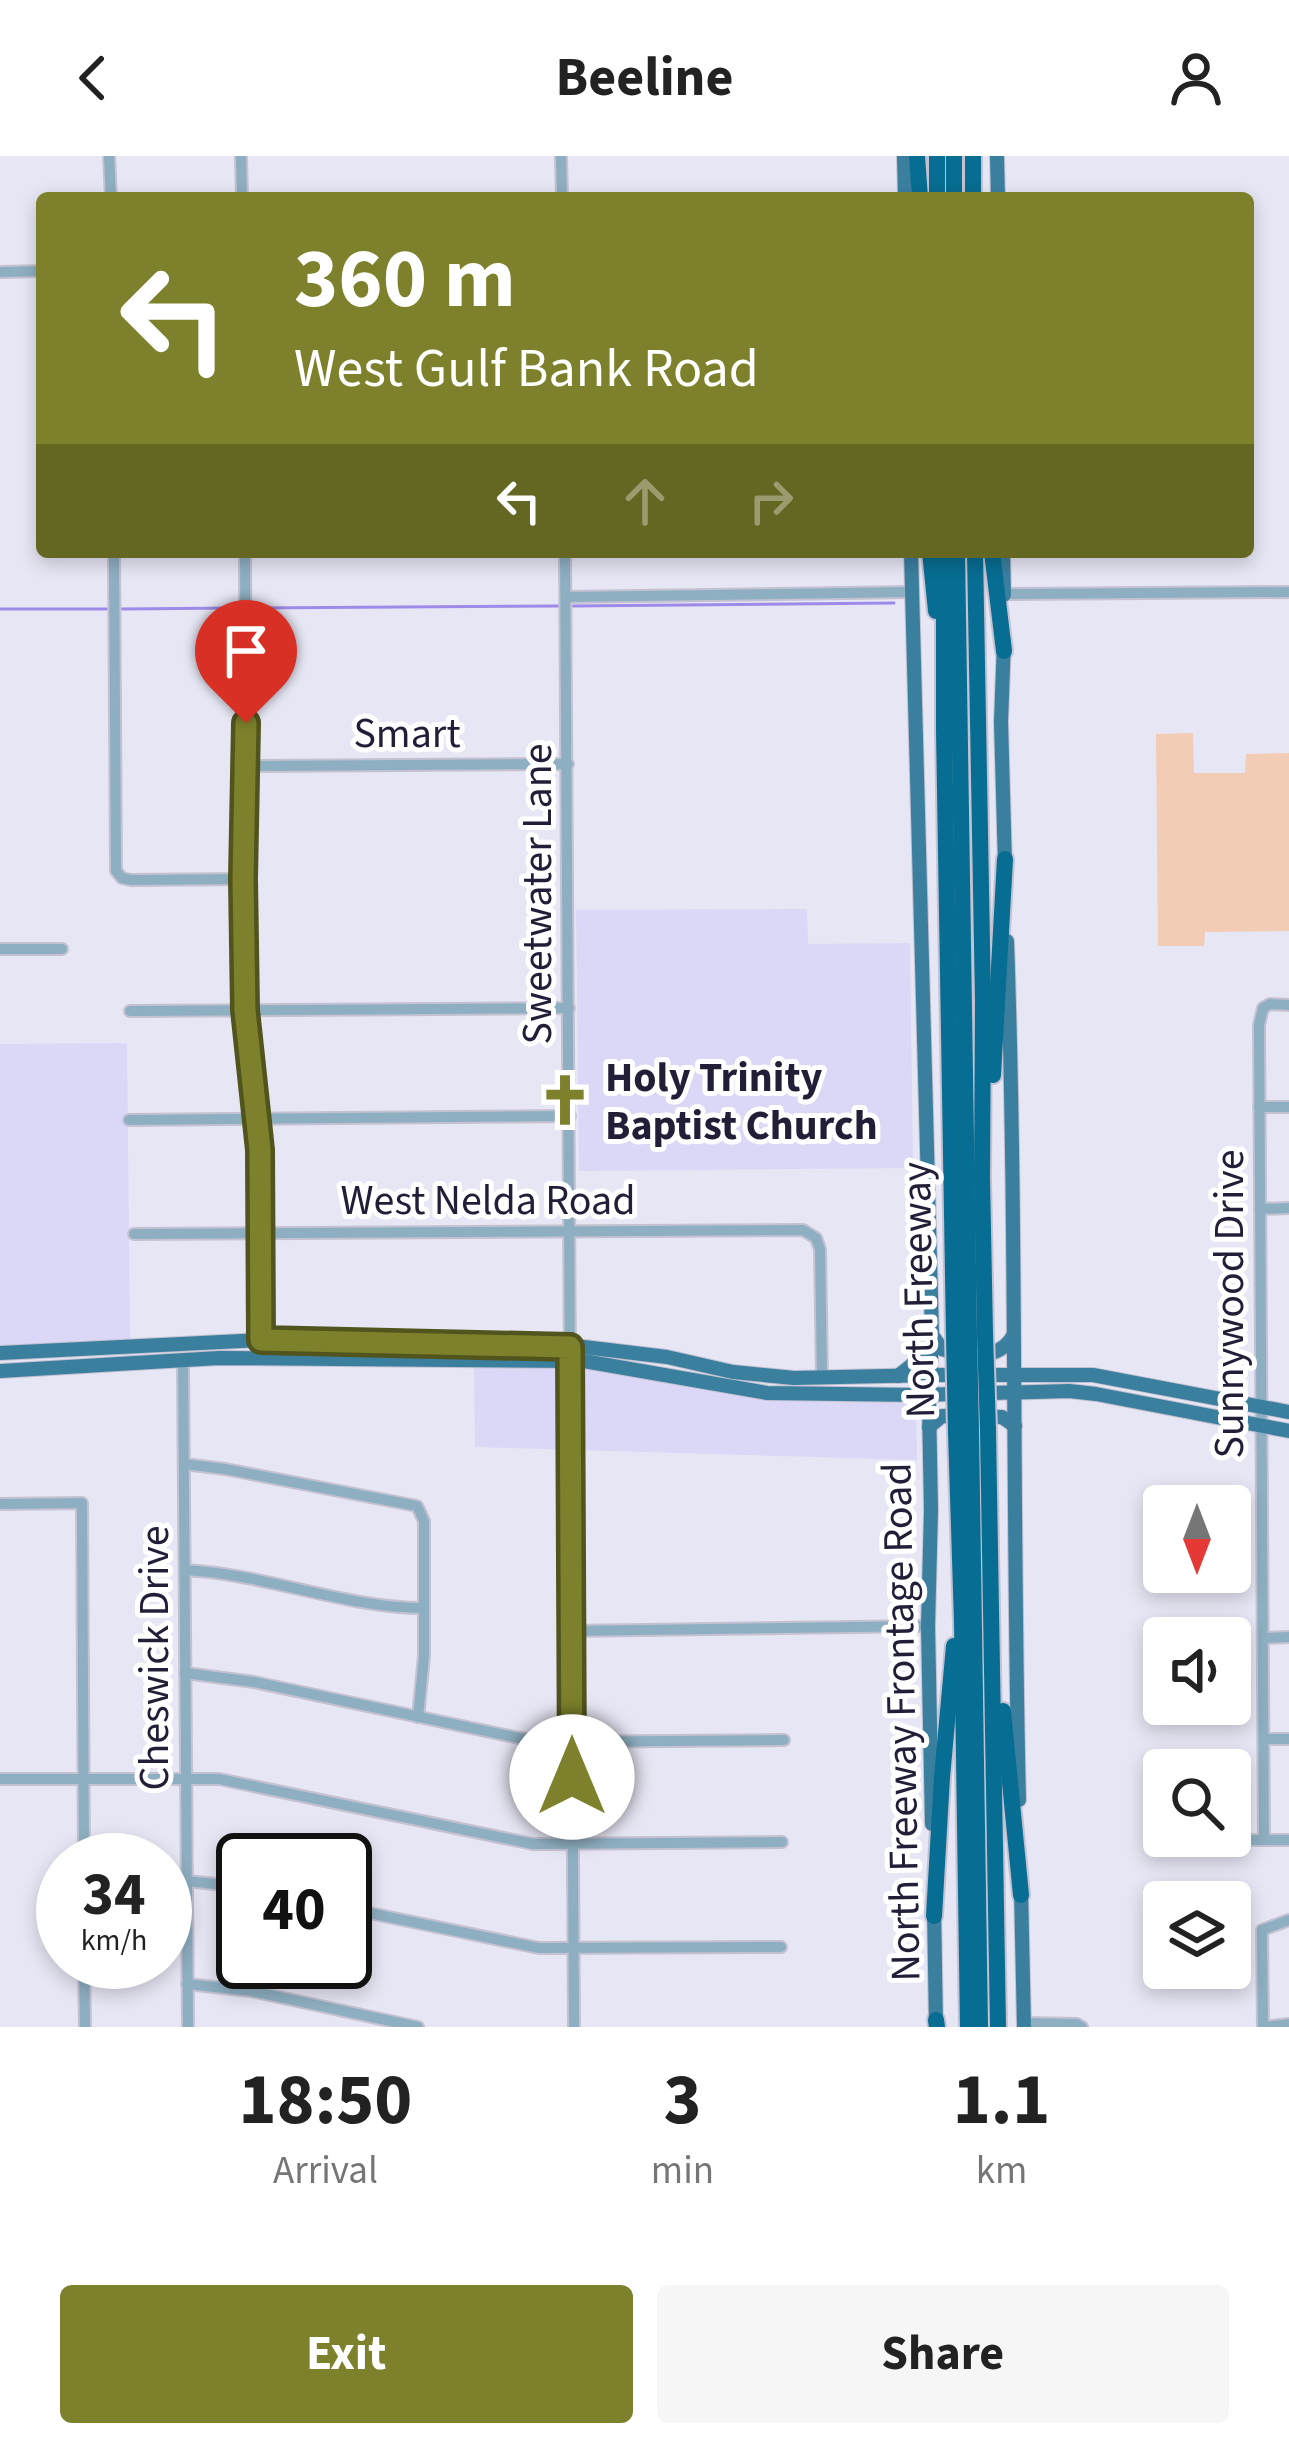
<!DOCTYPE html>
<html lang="en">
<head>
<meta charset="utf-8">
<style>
  :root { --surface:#fff; --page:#f6f6f6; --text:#222; --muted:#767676; --accent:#7d812b }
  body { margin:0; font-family:"Source Sans 3",sans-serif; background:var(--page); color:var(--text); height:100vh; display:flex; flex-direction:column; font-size:45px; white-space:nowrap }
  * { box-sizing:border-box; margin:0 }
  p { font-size:39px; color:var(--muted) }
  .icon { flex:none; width:66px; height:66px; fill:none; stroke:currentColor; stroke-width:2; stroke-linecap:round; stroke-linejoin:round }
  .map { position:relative; height:1871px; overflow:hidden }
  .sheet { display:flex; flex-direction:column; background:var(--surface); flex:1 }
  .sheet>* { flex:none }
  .top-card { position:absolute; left:36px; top:36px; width:1218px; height:366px; border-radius:12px; box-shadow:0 6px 18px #0003; background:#7d812b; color:#fff; overflow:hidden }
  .needle { width:78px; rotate:180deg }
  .controls { position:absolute; left:1143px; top:1329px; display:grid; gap:24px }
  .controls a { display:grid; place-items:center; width:108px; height:108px; border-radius:12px; background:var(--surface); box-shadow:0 6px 18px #0003; font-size:60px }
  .speed { position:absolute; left:36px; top:1677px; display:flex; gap:24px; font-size:60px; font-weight:700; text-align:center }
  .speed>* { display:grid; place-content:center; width:156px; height:156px; border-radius:50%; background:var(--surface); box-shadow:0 6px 18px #0003; line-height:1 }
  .speed small { font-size:30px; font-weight:400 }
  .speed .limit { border:6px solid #111; border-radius:18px; background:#fff; color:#111 }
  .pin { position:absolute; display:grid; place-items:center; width:102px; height:102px; color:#fff; margin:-123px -51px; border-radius:50% 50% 50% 0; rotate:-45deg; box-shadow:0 0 12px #0007 }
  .pin .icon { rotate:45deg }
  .me { position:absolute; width:132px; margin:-66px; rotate:0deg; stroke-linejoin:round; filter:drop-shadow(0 0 9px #0008) }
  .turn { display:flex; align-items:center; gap:42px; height:252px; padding:0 60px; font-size:54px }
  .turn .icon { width:156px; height:156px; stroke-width:2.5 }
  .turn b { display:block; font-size:84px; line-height:102px }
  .lanes { display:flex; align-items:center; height:114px; padding:0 60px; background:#0003; justify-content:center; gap:60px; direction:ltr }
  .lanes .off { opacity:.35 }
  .eta { display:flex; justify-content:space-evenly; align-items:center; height:204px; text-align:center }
  .eta b { font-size:72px; font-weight:700; line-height:84px }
  .cta { display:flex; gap:24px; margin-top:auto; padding:24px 60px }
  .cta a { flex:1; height:138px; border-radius:12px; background:var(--accent); color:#fff; font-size:48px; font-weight:700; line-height:138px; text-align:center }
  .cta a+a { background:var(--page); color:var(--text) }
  header { display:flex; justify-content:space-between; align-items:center; height:156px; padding:0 60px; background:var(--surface); font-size:54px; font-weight:700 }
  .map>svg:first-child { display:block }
  .built { fill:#dbd7f7 }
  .green { fill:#f3ccb6 }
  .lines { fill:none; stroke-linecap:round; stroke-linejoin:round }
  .stream { stroke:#9e8be9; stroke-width:3 }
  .minor-casing { stroke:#c4c2d2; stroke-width:14 }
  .major-casing { stroke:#c4c2d2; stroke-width:16 }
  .highway-casing { stroke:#c4c2d2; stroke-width:20 }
  .minor { stroke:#8eafc1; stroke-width:10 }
  .major { stroke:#3b7f9f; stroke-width:14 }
  .highway { stroke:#086d92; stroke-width:16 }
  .highway-bridge-casing { stroke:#c4c2d2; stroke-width:20; stroke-linecap:butt }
  .highway-bridge { stroke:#086d92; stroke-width:16 }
  .route-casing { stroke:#51541c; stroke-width:30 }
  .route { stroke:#7d812b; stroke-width:21 }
  .labels { text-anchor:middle; stroke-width:10; stroke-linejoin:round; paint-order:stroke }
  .street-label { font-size:42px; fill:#231e38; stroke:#fff }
  .poi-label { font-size:42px; font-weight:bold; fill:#231e38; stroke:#fff; text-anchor:start }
</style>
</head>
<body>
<header><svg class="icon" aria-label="back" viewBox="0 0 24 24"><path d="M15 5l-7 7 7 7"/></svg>Beeline<svg class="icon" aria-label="person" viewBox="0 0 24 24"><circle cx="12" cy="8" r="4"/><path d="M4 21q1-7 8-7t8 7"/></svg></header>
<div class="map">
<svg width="1289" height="1871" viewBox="0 0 1289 1871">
  <rect width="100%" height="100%" fill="#e7e6f4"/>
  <g class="built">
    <polygon points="807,753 808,788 910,787 913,1012 579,1015 576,754"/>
    <polygon points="127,887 130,1189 0,1197 0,888"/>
    <polygon points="474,1208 597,1208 916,1249 917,1304 475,1291"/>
  </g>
  <polygon class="green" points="1193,577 1194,617 1245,617 1246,598 1289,597 1289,775 1205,776 1204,790 1158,790 1156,578"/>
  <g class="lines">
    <g class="stream">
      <polyline points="573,450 894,447"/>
      <polyline points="250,452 560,450"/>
      <polyline points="0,453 108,453"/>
      <polyline points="122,453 233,452"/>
    </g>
    <g class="minor-casing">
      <g id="minor">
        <polyline points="109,0 111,42"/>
        <polyline points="241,0 242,42"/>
        <polyline points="561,0 562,42"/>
        <polyline points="0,116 42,115"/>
        <polyline points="114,396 116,715 122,722 131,724 243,723"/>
        <polyline points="245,396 246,610 243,723 245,854 260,994 261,1202"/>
        <polyline points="565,396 574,1871"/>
        <polyline points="1004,438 1289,436"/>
        <polyline points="566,441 911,436"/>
        <polyline points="246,610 568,608"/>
        <polyline points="0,793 62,793"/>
        <polyline points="130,855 569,852"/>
        <polyline points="1259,951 1289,951"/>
        <polyline points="129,964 570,960"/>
        <polyline points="1260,1053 1289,1052"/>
        <polyline points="134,1078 803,1074 816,1082 820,1093 822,1222"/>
        <polyline points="183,1204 188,1871"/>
        <polyline points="184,1308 225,1313 417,1350 424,1365 424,1500 418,1561"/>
        <polyline points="0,1348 82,1347 84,1704"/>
        <path d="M185,1414c81,4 160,38 239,38"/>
        <polyline points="571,1475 928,1470"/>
        <polyline points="1263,1482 1289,1481"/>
        <polyline points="185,1517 254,1526 519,1582 546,1586 784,1584"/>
        <polyline points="1264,1583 1289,1583"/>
        <polyline points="0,1623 219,1623 533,1688 782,1686"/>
        <polyline points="1211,1684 1289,1684"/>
        <polyline points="1264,1684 1259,869 1263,852 1270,848 1289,849"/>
        <polyline points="187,1725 243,1731"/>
        <polyline points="345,1752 539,1792 781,1791"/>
        <polyline points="84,1806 85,1871"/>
        <polyline points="187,1828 251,1835 418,1871"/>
        <polyline points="1024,1867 1077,1868 1082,1871"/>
        <polyline points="1263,1871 1262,1774 1289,1764"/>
        <polyline points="1265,1871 1289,1868"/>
      </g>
    </g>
    <g class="major-casing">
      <g id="major">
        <polyline points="904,0 905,42"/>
        <polyline points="997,0 998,42"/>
        <polyline points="911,396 932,1179 929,1249 931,1354 928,1470 932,1668"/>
        <polyline points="1003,396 1004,439"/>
        <polyline points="1004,485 1001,566 1005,709"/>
        <path d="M1007,785c10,286 5,573 12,859"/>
        <path d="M932,1179l10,14c24,8 57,12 71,-13"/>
        <polyline points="0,1197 261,1184 584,1191 667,1201 733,1216 794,1222 931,1219 1093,1219 1289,1256"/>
        <polyline points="0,1215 219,1202 584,1205 767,1237 918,1239 1069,1235 1096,1238 1289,1275"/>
        <polyline points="898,1220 912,1209 932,1179"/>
        <polyline points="929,1271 942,1260 1002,1261 1015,1270"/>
        <polyline points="1021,1733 1024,1871"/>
        <polyline points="934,1750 936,1871"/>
      </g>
    </g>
    <g class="highway-casing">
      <g id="highway">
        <polyline points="917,0 920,42"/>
        <polyline points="937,0 937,42"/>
        <polyline points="954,0 954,42"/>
        <polyline points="973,0 973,42"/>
        <polyline points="930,396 936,455"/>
        <polyline points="944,396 944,574 954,1179"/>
        <polyline points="957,396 969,1179"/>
        <polyline points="975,396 983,845 982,1022 985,1178"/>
        <polyline points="992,396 1004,495"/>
        <polyline points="993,919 1005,703"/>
        <polyline points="988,1275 998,1871"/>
        <polyline points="956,1276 962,1466 968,1871"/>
        <polyline points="971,1276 980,1871"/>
        <polyline points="1003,1555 1021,1739"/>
        <polyline points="934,1760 942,1621 954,1490"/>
        <polyline points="936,1864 937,1871"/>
      </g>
    </g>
    <use href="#minor" class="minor"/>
    <use href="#major" class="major"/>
    <use href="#highway" class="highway"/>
    <g class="highway-bridge-casing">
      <g id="highway-bridge">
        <polyline points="985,1178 988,1275"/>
        <polyline points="954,1179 956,1276"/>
        <polyline points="969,1179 971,1276"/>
      </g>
    </g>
    <use href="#highway-bridge" class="highway-bridge"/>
  </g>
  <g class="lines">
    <g class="route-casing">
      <polyline id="route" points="246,567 243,723 245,854 260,994 261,1184 570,1191 572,1621"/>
    </g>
    <use href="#route" class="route"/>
  </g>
  <defs>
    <g id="church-bare" transform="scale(4.14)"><path d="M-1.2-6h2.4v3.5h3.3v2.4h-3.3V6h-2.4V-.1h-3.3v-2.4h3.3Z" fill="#7d812b" stroke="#fff" stroke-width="2.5" paint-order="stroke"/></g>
  </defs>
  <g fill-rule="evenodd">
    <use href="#church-bare" x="565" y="944"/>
  </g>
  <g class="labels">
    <g class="street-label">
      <text x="407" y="591">Smart</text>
      <text transform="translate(536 738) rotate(-90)" y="15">Sweetwater Lane</text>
      <text x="488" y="1058">West Nelda Road</text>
      <text transform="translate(917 1134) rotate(-91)" y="15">North Freeway</text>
      <text transform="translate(1228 1148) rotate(-90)" y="15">Sunnywood Drive</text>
      <text transform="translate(153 1502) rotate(-90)" y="15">Cheswick Drive</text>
      <text transform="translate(900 1566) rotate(-91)" y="15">North Freeway Frontage Road</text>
    </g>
    <g class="poi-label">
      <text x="605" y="935">Holy Trinity<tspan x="605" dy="48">Baptist Church</tspan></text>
    </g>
  </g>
</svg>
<div class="controls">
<a><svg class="needle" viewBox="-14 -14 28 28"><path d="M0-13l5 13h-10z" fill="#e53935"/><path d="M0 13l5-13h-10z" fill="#767676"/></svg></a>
<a><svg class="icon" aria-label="sound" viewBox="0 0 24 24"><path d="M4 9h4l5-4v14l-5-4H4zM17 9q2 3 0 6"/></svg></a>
<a><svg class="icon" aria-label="search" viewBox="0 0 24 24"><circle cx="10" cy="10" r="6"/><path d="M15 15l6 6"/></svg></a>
<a><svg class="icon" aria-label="layers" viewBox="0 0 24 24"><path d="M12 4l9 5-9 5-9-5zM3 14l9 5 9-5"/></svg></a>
</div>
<div class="speed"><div>34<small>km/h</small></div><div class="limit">40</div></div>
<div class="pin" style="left:246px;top:567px;background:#d93025"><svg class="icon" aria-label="arrive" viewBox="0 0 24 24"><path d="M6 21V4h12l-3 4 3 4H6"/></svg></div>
<svg class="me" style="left:572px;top:1621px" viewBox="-20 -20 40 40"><circle r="19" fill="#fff"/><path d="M0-13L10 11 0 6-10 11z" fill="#7d812b"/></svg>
<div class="top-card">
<div class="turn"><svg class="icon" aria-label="left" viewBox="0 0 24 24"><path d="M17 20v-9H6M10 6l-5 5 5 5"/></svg><div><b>360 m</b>West Gulf Bank Road</div></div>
<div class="lanes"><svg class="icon" aria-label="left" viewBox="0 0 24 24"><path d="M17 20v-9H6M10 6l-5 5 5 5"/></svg><svg class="icon off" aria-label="ahead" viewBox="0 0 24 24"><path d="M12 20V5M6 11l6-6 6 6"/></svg><svg class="icon off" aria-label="right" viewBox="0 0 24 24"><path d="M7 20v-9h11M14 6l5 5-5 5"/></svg></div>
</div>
</div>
<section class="sheet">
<div class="eta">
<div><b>18:50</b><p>Arrival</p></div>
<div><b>3</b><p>min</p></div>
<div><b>1.1</b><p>km</p></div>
</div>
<div class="cta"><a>Exit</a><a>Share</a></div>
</section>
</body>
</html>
